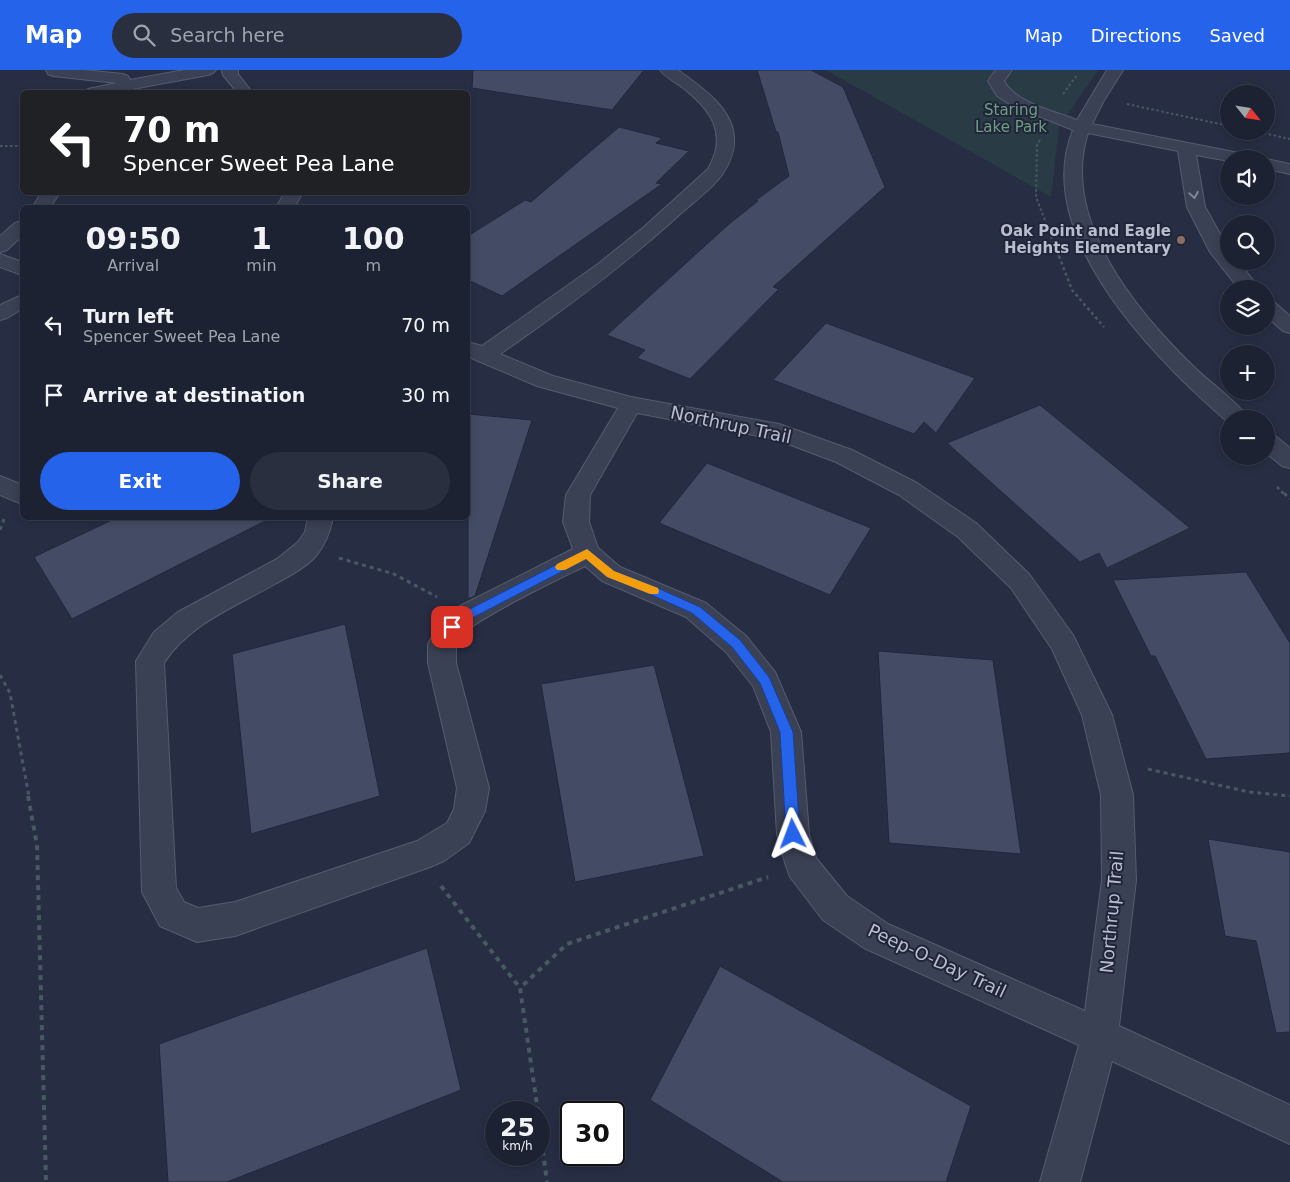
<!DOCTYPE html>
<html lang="en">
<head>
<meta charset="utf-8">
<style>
  :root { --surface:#1d2233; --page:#2a2f3f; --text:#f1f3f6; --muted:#a0a4ac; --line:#3b3f4e; --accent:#2563eb }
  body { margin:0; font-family:"DejaVu Sans",sans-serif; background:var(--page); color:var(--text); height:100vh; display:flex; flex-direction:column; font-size:19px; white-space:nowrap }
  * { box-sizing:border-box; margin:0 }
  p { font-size:16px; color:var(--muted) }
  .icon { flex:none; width:28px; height:28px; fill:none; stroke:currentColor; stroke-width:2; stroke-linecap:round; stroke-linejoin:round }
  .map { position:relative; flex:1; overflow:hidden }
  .details { position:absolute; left:20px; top:135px; width:450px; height:315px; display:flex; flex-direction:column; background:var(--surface); border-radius:8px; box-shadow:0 2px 8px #0003,0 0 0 1px var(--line) }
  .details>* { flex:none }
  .hud { position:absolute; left:20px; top:20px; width:450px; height:105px; border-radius:8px; box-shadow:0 2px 8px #0003,0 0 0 1px var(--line); background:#202124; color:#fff; overflow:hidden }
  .needle { width:32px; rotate:120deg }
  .controls { position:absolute; left:1220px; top:15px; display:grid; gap:10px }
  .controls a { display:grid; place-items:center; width:55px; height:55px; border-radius:50%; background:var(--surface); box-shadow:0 2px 8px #0003,0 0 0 1px var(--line); font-size:25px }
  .speed { position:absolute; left:485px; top:1031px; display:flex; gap:10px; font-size:25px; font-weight:700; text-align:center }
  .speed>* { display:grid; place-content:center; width:65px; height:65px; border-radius:50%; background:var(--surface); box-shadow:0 2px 8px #0003,0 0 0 1px var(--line); line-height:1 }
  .speed small { font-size:12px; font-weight:400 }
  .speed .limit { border:2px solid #111; border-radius:8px; background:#fff; color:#111 }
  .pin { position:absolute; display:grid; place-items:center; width:42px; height:42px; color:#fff; margin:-21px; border-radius:10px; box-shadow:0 2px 8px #0006 }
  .me { position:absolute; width:55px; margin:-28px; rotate:357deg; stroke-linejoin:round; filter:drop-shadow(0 0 4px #0008) }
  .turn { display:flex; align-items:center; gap:18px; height:105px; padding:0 20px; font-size:22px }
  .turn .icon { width:65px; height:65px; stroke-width:2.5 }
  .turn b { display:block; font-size:35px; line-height:42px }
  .eta { display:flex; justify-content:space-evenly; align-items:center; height:85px; text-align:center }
  .eta b { font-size:30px; font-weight:600; line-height:35px }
  .cta { display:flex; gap:10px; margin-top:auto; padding:10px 20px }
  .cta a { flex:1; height:58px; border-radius:30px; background:var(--accent); color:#fff; font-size:20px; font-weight:600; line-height:58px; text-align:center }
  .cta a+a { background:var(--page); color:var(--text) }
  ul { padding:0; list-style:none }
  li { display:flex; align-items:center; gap:15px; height:70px; padding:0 20px }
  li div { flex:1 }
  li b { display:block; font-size:19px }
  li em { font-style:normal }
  header { display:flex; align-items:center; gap:30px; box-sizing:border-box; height:70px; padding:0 25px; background:var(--accent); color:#fff }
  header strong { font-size:24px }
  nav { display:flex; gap:28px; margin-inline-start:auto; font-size:18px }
  .search { width:350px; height:45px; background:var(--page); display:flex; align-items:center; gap:12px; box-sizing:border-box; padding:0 18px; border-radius:28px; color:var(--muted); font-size:19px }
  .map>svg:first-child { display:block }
  .green { fill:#293c45 }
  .building { fill:#444b64; stroke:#22273b }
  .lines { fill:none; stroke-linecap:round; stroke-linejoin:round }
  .minor-casing { stroke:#575b6e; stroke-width:2 }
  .path-far3 { stroke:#475961; stroke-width:2; stroke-dasharray:2.5 2.5; stroke-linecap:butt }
  .path-far2 { stroke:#475961; stroke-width:2.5; stroke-dasharray:3 3; stroke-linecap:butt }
  .path-far1 { stroke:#475961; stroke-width:3; stroke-dasharray:4 4; stroke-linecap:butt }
  .path { stroke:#475961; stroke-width:4; stroke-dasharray:5 5; stroke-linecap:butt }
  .minor { fill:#3b4154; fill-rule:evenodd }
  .oneway { stroke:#808597 }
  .route { fill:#2563eb; stroke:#184099 }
  .slow { fill:#f59e0b }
  .education-dot { fill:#8d6e63; stroke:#202539; stroke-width:2 }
  .labels { text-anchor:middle; stroke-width:4; stroke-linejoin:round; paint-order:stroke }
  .far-park-label { font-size:15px; fill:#6f9e83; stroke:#202539 }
  .far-poi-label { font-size:15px; font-weight:bold; fill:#b9bdcd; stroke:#202539; text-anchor:end }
  .street-label { font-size:18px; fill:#b9bdcd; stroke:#202539 }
</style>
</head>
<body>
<header>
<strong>Map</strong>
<div class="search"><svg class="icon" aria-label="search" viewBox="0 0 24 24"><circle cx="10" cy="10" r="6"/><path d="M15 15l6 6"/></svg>Search here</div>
<nav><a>Map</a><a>Directions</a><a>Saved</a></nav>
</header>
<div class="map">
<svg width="1290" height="1112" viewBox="0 0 1290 1112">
  <rect width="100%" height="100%" fill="#272e44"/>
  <polygon class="green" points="826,0 1098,0 1059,57 1051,127"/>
  <g class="building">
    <polygon points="473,0 644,0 612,40 472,18"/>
    <polygon points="757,0 811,0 843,17 885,117 773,217 779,219 690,309 637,288 645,280 607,265 729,154 758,131 756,130 789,106 778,62 776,62"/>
    <polygon points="619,57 662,68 656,73 689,81 656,113 662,114 502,226 468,210 468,166 525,130 531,132"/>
    <polygon points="826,253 975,308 936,363 924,352 914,364 773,310"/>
    <polygon points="1040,335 1190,458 1107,498 1099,483 1080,492 947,373"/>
    <polygon points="468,344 532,350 475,526 471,528 468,528"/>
    <polygon points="707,393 871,458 830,525 659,453"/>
    <polygon points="116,448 271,448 72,549 34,487"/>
    <polygon points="1246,502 1290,573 1290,683 1206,689 1155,586 1151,586 1113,510"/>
    <polygon points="345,554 380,726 251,764 232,584"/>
    <polygon points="878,581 993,590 1021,784 889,773"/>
    <polygon points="654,595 704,786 575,812 541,614"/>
    <polygon points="1208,769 1290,782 1290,962 1276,963 1256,871 1225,866"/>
    <polygon points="427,878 461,1020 227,1112 168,1112 159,974"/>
    <polygon points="720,896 971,1036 946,1112 783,1112 650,1030"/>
  </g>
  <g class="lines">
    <g class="minor-casing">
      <g id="minor">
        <polygon points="46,0 84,0 123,4 128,6 130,10 184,0 216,0 213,3 208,5 116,22 86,22 88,19 117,13 53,6 48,4"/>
        <polygon points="222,0 238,0 238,4 252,22 237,22 223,5"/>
        <path d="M660,0h18l4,3c21,15 52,37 52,66 1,13 -5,25 -12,36 -12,16 -30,28 -44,41 -56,51 -116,95 -178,138l53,22 78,21 148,27 73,26 65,33 59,40 53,51 44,61 39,80 21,80 3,85 -17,146 171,79v39l-178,-83 -32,121h-40l39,-137 -215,-97 -41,-28 -33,-43 -4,-11 -9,-32 -6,-102 -18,-46 -27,-34 -40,-35 -84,-36 -17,-15c-24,12 -113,54 -125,71 -5,8 -4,16 -4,26l33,125 -4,23 -16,32 -25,18 -14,6 -195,69 -38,6 -37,-16 -18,-34 -6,-231 18,-29 24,-20 99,-53 21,-17 7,-10 3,-14h25c-3,14 -8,27 -17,38 -11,12 -27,20 -41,28 -39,22 -86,40 -111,79l12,225 8,14 14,6 37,-6 182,-61 30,-18 7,-14 3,-21 -29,-125v-19l14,-25 18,-13 113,-57 -10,-27 3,-27 52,-87 -81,-22 -61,-26 -8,-4v-14l14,4 116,-82 46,-37 64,-58c21,-36 2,-60 -26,-82 -7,-5 -17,-10 -22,-17zM637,343l138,26 61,23 63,33 59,42 53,51 41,61 30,66 19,80 1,85 -17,131 -197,-87 -41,-28 -31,-38 -7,-24 -8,-102 -26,-60 -29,-36 -40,-33 -86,-36 -22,-19 -9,-26 1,-27z"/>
        <path d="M996,0h16l-8,11c13,23 50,30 73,39l30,-50h16l-20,32 -11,22 157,31 2,4h-22v2l-33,-6 9,52 24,43v11h9l22,28h-21l-29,-37 -23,-45 -9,-56 -90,-18c-28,86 48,178 106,234 14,14 46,37 55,52h-20v4c-72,-62 -199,-188 -156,-293l-62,-25 -14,-9 -9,-15z"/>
        <polygon points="1266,89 1290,94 1290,104 1266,99"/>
        <polygon points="42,122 60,122 50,138 32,138"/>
        <polygon points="285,122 303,122 294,138 276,138"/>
        <polygon points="22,151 22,166 7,180 0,182 0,166 15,153"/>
        <polygon points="0,184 22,192 22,205 0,197"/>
        <polygon points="22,225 22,239 7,248 0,250 0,235"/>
        <polygon points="1266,229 1273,231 1290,246 1290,263 1283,261 1266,246"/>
        <polygon points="1266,363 1274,365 1290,378 1290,398 1282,396 1266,383"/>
        <polygon points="0,406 22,415 22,434 0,425"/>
      </g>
    </g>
    <g class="path-far3">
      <polyline points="1063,24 1077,5"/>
      <polyline points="1127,34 1229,56"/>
      <polyline points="1254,61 1290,69"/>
      <polyline points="1040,70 1037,75 1036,127 1059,187"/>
      <polyline points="0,76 22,76"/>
    </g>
    <g class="path-far2">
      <polyline points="1059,186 1072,220 1104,257"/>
      <polyline points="1240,386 1249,394"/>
      <polyline points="1277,417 1285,425"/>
    </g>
    <g class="path-far1">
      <polyline points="1284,423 1290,429"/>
      <polyline points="0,460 4,449"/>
      <polyline points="339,488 394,504 437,527"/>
      <polyline points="0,605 10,623 29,727"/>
      <polyline points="1148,699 1249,722 1290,726"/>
    </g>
    <g class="path">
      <polyline points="28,726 37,775 46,1112"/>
      <polyline points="441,816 520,918"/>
      <polyline points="538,1042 520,918 567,874 768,807"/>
      <polyline points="539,1051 547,1112"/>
    </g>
    <use href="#minor" class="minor"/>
  </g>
  <defs><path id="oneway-chevron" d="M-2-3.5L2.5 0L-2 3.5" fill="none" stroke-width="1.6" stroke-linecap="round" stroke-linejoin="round" transform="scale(1.25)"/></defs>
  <use class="oneway" href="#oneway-chevron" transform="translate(1194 125) rotate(80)"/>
  <polygon class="route" points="587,479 614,501 653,516 700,537 740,570 769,607 793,662 800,764 798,769 793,770 788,769 786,764 780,662 760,613 732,577 692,543 645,522 607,507 586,489 474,547 456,560 448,560 446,557 448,554 466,541"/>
  <polygon class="slow" points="587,479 614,501 658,518 659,521 658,524 650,524 607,507 586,489 565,500 557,500 555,497 557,494"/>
  <circle class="education-dot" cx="1181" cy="170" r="5"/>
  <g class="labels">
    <g class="far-park-label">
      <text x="1011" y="45">Staring<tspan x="1011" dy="17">Lake Park</tspan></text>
    </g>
    <g class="far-poi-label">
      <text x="1171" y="166">Oak Point and Eagle<tspan x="1171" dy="17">Heights Elementary</tspan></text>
    </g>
    <g class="street-label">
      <text transform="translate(731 355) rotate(12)" y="6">Northrup Trail</text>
      <text transform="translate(1112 842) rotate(-85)" y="6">Northrup Trail</text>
      <text transform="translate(937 891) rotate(25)" y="6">Peep-O-Day Trail</text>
    </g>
  </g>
</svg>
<div class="controls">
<a><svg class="needle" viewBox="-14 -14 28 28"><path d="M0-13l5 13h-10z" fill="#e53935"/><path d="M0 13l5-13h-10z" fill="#a0a4ac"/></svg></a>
<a><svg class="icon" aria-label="sound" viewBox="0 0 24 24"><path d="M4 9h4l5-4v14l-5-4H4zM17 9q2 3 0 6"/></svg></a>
<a><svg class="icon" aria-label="search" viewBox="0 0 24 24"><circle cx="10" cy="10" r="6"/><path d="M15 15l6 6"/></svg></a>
<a><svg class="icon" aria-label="layers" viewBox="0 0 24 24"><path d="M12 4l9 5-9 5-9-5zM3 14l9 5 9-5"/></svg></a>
<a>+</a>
<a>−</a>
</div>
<div class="speed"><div>25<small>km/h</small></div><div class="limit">30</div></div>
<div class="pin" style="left:452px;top:557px;background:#d93025"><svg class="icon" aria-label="arrive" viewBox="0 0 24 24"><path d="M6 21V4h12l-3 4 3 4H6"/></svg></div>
<svg class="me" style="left:793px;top:764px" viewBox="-20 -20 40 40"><path d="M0-17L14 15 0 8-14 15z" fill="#2563eb" stroke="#fff" stroke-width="4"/></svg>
<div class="hud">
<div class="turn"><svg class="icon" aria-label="left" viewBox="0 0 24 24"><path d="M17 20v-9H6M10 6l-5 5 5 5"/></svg><div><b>70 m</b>Spencer Sweet Pea Lane</div></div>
</div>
<section class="details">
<div class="eta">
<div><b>09:50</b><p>Arrival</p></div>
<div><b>1</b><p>min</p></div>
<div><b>100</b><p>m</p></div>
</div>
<ul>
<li><svg class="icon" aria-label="left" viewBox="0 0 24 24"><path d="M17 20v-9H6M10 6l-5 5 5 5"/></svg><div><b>Turn left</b><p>Spencer Sweet Pea Lane</p></div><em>70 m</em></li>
<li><svg class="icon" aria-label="arrive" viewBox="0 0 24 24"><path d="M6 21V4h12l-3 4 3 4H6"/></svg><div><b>Arrive at destination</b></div><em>30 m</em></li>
</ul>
<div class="cta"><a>Exit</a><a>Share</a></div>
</section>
</div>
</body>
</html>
